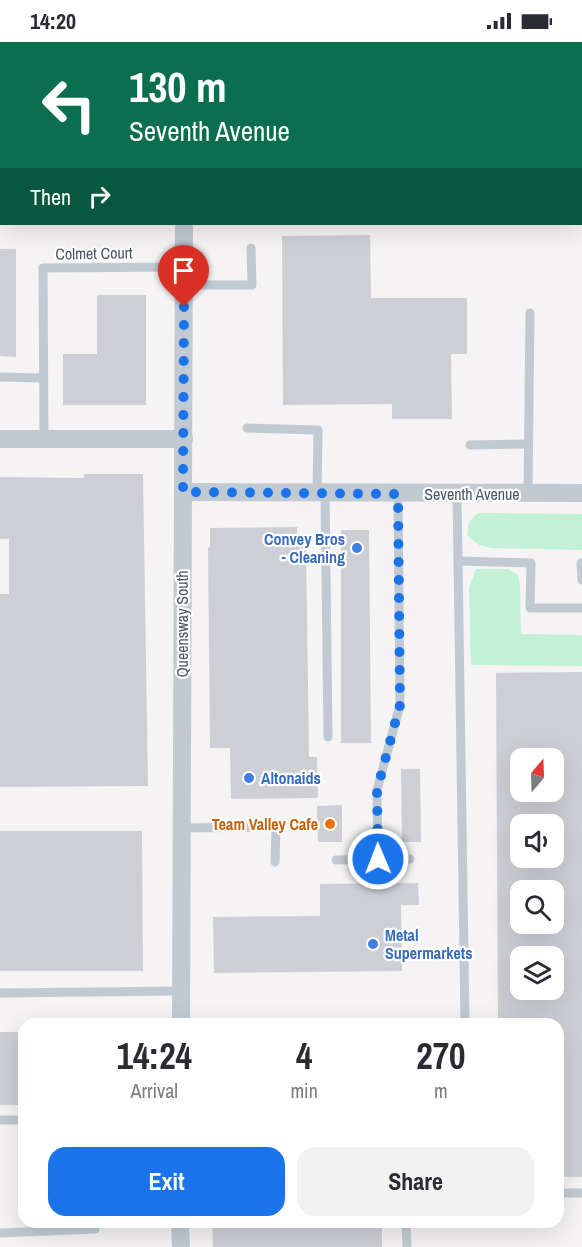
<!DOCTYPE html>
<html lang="en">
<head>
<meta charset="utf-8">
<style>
  :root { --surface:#fff; --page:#f2f2f3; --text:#2b2b33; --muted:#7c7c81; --accent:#1a73e8 }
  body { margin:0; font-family:"Archivo Narrow",sans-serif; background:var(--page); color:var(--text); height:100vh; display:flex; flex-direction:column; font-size:22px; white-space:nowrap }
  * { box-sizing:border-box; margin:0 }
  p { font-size:20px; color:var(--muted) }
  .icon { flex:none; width:33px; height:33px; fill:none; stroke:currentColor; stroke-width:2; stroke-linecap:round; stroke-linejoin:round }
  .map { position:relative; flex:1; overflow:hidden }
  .details { position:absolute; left:18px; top:976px; width:546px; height:210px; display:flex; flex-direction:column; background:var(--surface); border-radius:18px; box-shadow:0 6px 24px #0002 }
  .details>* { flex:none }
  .banner { position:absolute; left:0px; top:0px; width:582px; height:183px; box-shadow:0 6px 24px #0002; background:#0b6e4f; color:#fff; overflow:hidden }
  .needle { width:39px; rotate:19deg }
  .fabs { position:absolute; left:510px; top:706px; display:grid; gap:12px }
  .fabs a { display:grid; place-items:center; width:54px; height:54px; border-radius:12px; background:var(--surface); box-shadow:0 6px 24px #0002; font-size:30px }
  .pin { position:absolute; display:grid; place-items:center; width:51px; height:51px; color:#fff; margin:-62px -26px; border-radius:50% 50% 50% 0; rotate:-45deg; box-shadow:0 0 6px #0007 }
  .pin .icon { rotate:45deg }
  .me { position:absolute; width:66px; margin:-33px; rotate:359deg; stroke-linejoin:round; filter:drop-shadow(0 0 4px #0008) }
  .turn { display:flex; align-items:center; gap:21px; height:126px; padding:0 30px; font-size:27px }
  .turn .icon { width:78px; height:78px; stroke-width:2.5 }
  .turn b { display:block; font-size:42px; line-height:51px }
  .then { display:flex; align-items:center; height:57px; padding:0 30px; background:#0003; gap:12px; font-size:22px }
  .eta { display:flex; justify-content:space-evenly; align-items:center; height:102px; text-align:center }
  .eta b { font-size:36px; font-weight:800; line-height:42px }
  .primary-button { display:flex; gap:12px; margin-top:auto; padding:12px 30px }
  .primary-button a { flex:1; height:69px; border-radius:18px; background:var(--accent); color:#fff; font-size:24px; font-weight:800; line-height:69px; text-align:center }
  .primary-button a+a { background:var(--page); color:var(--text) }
  .status { display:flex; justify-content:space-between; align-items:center; height:42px; padding:0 30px; background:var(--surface); direction:ltr }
  .status svg { height:16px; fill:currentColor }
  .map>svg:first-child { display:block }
  .green { fill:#c3f1d5 }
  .building { fill:#cdcfd5; fill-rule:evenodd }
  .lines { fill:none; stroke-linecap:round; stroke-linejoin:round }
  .lane { stroke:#c1cad2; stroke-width:9 }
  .street { stroke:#c1cad2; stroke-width:18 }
  .route { stroke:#1a73e8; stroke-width:10; stroke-dasharray:0 18 }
  .shop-dot { fill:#3f7fe0; stroke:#fff; stroke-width:2 }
  .food-dot { fill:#e8710a; stroke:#fff; stroke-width:2 }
  .labels { text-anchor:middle; stroke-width:4.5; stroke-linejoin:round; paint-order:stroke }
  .street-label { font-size:16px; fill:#4a5661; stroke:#fff }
  .shop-label { font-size:16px; font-weight:bold; fill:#366cbe; stroke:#fff; text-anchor:start }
  .food-label { font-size:16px; font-weight:bold; fill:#c56008; stroke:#fff; text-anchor:end }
</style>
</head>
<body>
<div class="status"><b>14:20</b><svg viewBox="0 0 49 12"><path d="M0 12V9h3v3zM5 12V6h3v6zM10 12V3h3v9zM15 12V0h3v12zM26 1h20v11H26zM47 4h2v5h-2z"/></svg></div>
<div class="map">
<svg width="582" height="1205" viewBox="0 0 582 1205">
  <rect width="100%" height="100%" fill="#f5f3f3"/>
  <g class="green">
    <polygon points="208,0 463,0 463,1 209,2"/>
    <polygon points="478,471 582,472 582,508 491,506 479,503 467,493 469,480"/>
    <polygon points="476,527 508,527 518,533 520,543 521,592 582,593 582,624 471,623 469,546"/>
  </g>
  <g class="building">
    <polygon points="370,193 371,256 467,256 467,312 451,312 452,377 392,377 392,362 283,363 282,194"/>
    <polygon points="0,207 16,207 16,315 0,314"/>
    <polygon points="97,253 146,253 146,363 63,363 63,312 97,312"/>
    <polygon points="84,432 143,432 148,744 0,745 0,552 9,552 9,497 0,497 0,435 84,436"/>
    <polygon points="297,485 297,505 306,504 309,715 317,715 318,756 231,757 230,706 210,706 208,505 210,506 210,486"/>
    <polygon points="341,488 369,488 371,701 341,701"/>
    <path d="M582,630v505h-24v-153h-60l-2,-351zM520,717h34v33h-34zM520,783h34v33h-34zM520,849h34v33h-34zM520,915h34v33h-34z"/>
    <polygon points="401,727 420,727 421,800 402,800"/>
    <polygon points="342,763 342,800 318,800 317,764"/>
    <polygon points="0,789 142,789 143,929 0,929"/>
    <polygon points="418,841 419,863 401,863 402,929 214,931 213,875 320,874 320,842"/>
    <rect x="0" y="990" width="24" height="73"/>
    <polygon points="212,1180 382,1180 382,1205 213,1205"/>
  </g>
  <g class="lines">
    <g class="lane">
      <polyline points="506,2 507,0"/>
      <polyline points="0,25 2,25"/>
      <polyline points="580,164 582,164"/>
      <polyline points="184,243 252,243 251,206"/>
      <polyline points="0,335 42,336"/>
      <polyline points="247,386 318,388 317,452"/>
      <polyline points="44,396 43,226 184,225"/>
      <polyline points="470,403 528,402"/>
      <polyline points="325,451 328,695"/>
      <polyline points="457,452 465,982"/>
      <polyline points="528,452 530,271"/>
      <polyline points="458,519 531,521 530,566 582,566"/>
      <polyline points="581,521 582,538"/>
      <polyline points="180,786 276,785 275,820"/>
      <polyline points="378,817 377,748 400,663 398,452"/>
      <polyline points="336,818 410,817"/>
      <polyline points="0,951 180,949"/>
      <polyline points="0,1078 24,1078"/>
      <polyline points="558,1151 582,1151"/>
      <polyline points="406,1180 407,1205"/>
      <polyline points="0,1191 95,1187 95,1180"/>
    </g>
    <g class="street">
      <polyline points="183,2 183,0"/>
      <polyline points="0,397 184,397"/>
      <polyline points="183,450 582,451"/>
      <polyline points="181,982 184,182"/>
      <polyline points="180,1180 181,1205"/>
    </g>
  </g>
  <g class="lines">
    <polyline class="route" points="184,265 183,450 398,452 400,663 377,748 378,817"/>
  </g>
  <g class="shop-dot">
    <circle cx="357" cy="506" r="6"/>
    <circle cx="249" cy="736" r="6"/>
    <circle cx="373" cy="902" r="6"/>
  </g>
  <circle class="food-dot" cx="330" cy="782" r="6"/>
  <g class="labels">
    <g class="street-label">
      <text transform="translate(94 211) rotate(-1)" y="6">Colmet Court</text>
      <text x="472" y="458">Seventh Avenue</text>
      <text transform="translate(182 582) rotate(-90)" y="6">Queensway South</text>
    </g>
    <g class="shop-label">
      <text x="345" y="503" text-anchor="end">Convey Bros<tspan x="345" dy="18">- Cleaning</tspan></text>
      <text x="261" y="742">Altonaids</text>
      <text x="385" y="899">Metal<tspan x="385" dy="18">Supermarkets</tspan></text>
    </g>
    <g class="food-label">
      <text x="318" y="788">Team Valley Cafe</text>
    </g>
  </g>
</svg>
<div class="fabs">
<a><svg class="needle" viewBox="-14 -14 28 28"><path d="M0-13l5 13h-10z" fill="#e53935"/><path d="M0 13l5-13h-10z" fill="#7c7c81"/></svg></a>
<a><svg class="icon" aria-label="sound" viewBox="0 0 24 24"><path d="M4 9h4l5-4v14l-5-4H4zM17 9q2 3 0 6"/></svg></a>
<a><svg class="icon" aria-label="search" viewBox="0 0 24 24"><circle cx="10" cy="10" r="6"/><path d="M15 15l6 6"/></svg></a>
<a><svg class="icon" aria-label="layers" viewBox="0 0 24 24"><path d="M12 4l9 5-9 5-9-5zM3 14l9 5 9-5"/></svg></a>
</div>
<div class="pin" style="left:184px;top:265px;background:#d93025"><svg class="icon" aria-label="arrive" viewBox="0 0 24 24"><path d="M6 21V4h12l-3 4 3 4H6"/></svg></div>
<svg class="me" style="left:378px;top:817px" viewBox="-20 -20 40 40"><circle r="17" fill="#1a73e8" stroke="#fff" stroke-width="3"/><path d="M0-11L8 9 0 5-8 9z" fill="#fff"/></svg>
<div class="banner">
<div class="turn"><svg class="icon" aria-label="left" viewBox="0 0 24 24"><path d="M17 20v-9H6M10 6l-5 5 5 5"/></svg><div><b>130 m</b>Seventh Avenue</div></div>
<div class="then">Then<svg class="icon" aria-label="right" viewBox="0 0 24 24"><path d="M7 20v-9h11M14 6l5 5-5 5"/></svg></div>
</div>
<section class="details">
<div class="eta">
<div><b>14:24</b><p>Arrival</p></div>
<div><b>4</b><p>min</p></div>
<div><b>270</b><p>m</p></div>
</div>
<div class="primary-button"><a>Exit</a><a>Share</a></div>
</section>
</div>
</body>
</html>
